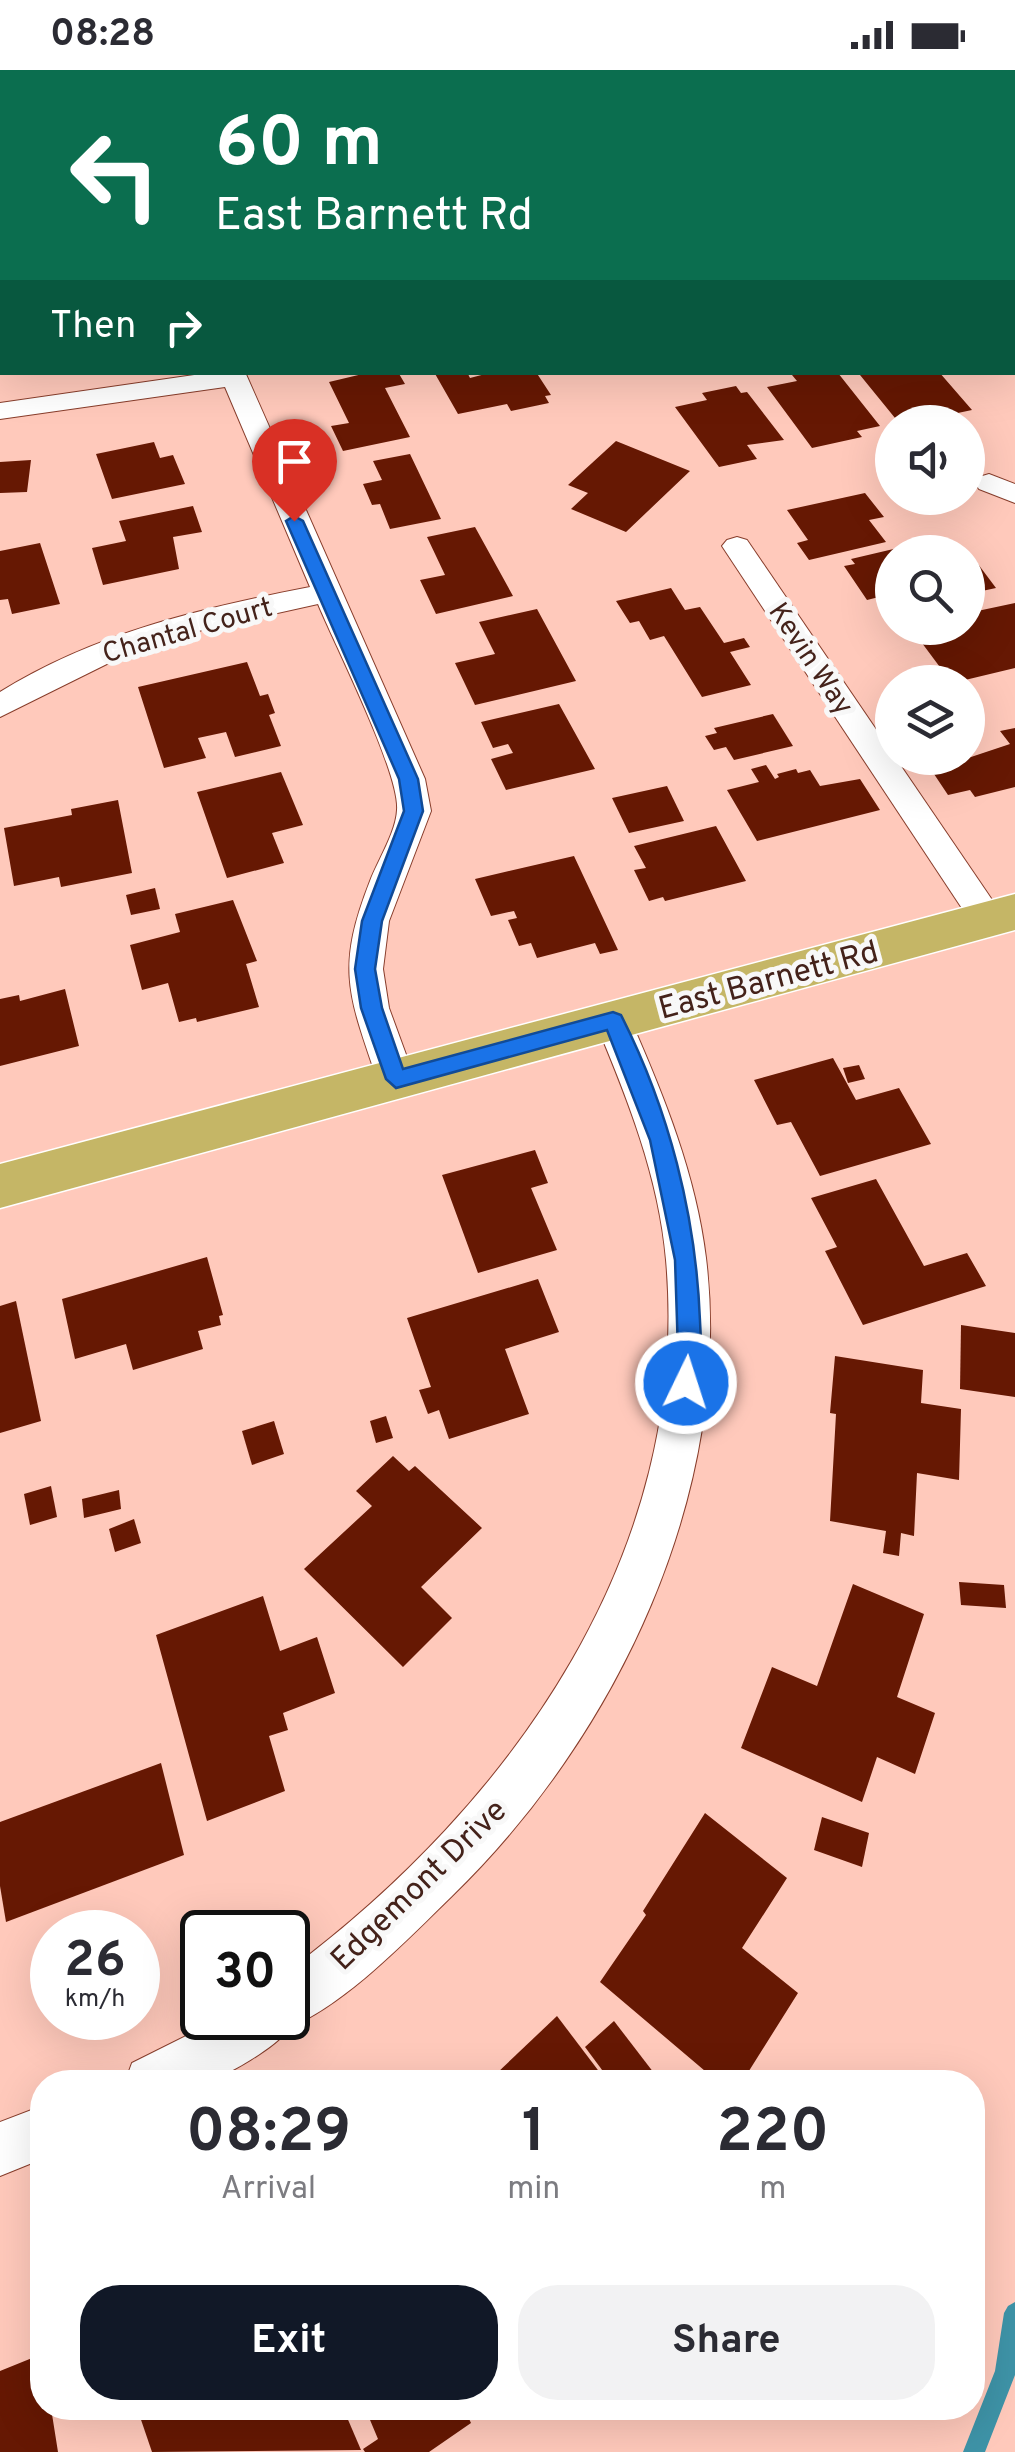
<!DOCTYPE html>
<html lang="en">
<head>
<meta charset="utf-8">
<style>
  :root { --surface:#fff; --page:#f2f2f3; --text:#2b2b33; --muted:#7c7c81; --accent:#111827 }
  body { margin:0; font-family:Overpass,sans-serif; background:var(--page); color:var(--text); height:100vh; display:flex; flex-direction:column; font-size:38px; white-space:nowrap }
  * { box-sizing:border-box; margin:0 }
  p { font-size:32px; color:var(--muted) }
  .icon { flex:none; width:55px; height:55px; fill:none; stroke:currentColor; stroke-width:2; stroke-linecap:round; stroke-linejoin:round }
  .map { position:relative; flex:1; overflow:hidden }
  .panel { position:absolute; left:30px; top:2000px; width:955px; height:350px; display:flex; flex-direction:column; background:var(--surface); border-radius:40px; box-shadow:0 10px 40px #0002 }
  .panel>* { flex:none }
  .top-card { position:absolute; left:0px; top:0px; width:1015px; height:305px; box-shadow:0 10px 40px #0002; background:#0b6e4f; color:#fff; overflow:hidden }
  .fabs { position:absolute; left:875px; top:335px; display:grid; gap:20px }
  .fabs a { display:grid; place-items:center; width:110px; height:110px; border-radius:50%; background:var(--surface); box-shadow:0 10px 40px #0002; font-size:50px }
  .speed { position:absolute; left:30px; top:1840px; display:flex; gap:20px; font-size:50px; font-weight:700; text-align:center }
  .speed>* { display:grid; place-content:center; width:130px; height:130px; border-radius:50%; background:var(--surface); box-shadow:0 10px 40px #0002; line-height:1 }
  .speed small { font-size:25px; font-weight:400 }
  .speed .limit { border:5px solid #111; border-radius:15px; background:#fff; color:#111 }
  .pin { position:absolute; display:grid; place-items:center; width:85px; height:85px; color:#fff; margin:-102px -42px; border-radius:50% 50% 50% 0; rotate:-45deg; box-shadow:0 0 10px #0007 }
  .pin .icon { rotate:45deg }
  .me { position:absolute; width:110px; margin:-55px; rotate:4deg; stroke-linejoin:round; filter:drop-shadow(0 0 8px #0008) }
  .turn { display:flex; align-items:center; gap:35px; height:210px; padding:0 50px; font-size:45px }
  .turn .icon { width:130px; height:130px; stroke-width:2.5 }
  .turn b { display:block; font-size:70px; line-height:85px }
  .then { display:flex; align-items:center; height:95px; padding:0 50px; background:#0003; gap:20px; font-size:38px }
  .eta { display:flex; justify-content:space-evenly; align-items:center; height:170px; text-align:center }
  .eta b { font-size:60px; font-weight:700; line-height:70px }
  .button { display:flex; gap:20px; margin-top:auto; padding:20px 50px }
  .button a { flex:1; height:115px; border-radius:40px; background:var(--accent); color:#fff; font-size:40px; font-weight:700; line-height:115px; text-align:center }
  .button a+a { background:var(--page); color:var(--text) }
  .status { display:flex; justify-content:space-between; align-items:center; height:70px; padding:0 50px; background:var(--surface); direction:ltr }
  .status svg { height:28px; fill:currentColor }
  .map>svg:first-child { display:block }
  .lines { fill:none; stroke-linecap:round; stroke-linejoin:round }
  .stream { fill:#3e93a7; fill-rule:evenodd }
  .building { fill:#661803 }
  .minor-casing { stroke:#883d2b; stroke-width:2 }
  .primary-casing { stroke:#fff; stroke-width:3 }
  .path { stroke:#9b7065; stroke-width:4; stroke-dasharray:2.5 2.5; stroke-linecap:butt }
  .minor { fill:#fff; fill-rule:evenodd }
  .primary { fill:#c5b666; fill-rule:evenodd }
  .route { fill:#1a73e8; stroke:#114b97; stroke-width:2.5 }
  .labels { text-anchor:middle; stroke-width:10; stroke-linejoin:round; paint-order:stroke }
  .far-street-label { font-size:28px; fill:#44221a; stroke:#f8f8f8 }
  .street-label { font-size:32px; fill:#44221a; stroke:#f8f8f8 }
</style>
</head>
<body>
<div class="status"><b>08:28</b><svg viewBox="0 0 49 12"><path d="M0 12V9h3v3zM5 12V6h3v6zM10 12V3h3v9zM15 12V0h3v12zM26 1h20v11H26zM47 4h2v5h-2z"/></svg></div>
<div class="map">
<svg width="1015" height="2382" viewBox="0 0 1015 2382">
  <rect width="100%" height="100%" fill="#ffc9bb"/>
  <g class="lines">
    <g class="stream">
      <polygon points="2,150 2,157 0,158 0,151"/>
      <polygon points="1015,2232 1015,2305 985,2382 963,2382 995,2301 1004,2243 1008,2236"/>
    </g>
  </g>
  <g class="building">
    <polygon points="371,302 398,302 405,314 385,318 410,367 343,381 331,356 349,353 329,312"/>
    <polygon points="434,302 467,302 470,308 493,302 536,302 551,325 545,326 549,333 511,341 507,334 458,344"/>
    <polygon points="805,302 838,303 880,356 857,361 862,367 812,378 767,317 797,311 792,305"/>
    <polygon points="870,302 939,302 972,340 934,348 928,341 895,348 860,305"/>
    <polygon points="736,316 741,323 747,322 784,370 747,375 757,389 719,397 675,337 707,330 702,323"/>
    <polygon points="616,371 690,401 626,462 571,439 588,423 568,415"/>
    <polygon points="154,372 160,388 173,385 185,414 112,429 96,384"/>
    <polygon points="410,384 441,449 390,459 380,434 372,435 363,414 382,410 373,391"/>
    <polygon points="31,390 27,422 0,423 0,392"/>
    <polygon points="865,423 884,447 869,450 886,472 809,490 797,473 808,470 787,440"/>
    <polygon points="193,436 202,462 173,467 179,499 103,515 92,478 126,471 119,451"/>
    <polygon points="475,457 513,526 436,544 420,510 445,505 427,467"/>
    <polygon points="936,469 946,482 892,482 892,542 879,527 867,530 844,496 855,494 851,489"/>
    <polygon points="40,473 60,534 12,544 8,529 0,530 0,481"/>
    <polygon points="974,489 975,490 996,518 968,524 968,490"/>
    <polygon points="671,518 685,540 700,537 724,573 744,568 750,577 730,582 751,615 702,627 664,566 650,570 639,551 630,553 616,531"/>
    <polygon points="1015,533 1015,598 965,610 961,605 948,608 922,573 936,569 926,558 968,558 968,543"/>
    <polygon points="537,539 576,611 475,635 455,593 495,584 479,552"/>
    <polygon points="247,592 260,626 268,624 275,643 269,645 281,676 235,687 226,662 198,668 206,688 164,698 138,617"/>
    <polygon points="559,634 595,699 506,720 491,689 513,683 508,674 493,678 481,652"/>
    <polygon points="773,644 793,676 734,690 726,677 714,680 705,666 717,663 714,658"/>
    <polygon points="1015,658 1015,717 975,727 970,720 948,725 924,689 968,688 1010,674 1000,661"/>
    <polygon points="766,695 775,709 779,707 777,704 796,699 798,703 810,700 820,716 860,709 880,740 757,771 727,720 759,712 751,699"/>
    <polygon points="281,702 303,755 272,763 284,793 227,808 197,722"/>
    <polygon points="667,716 684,751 629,763 612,728"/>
    <polygon points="118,730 132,803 61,817 59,807 14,816 4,758 72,745 71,739"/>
    <polygon points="716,756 746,811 665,831 663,827 649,831 634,800 646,798 634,776"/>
    <polygon points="574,786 618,880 600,884 595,873 537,888 531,873 519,876 508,850 517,848 514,841 491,846 475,809"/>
    <polygon points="155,818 160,839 131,845 126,825"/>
    <polygon points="233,830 257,891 246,894 259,937 197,952 196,948 179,952 168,913 142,920 130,875 180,862 175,844"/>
    <polygon points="65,919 79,976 0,996 0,929 19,925 20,931"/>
    <polygon points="833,988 856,1030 899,1018 931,1074 820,1106 791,1052 777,1055 754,1010"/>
    <polygon points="859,995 865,1009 848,1013 843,998"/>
    <polygon points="535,1080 548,1113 531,1118 557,1180 478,1203 442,1105"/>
    <polygon points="876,1109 924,1196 967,1183 986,1216 863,1255 825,1181 837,1177 811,1128"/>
    <polygon points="207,1187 223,1245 219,1246 221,1255 198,1261 203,1279 133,1300 126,1274 75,1289 62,1229"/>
    <polygon points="538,1209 559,1262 505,1279 529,1344 449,1369 439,1340 428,1344 419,1320 431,1317 407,1248"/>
    <polygon points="16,1231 41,1351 0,1363 0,1236"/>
    <polygon points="961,1255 1015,1263 1015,1327 960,1319"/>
    <polygon points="835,1286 923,1300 921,1333 961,1339 959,1410 917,1403 914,1466 901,1463 899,1486 883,1483 886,1461 830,1451 836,1344 830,1343"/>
    <polygon points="386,1346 393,1368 376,1373 370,1351"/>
    <polygon points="274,1351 284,1384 252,1395 242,1361"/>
    <polygon points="393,1386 409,1401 415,1396 482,1458 421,1517 452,1548 403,1597 304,1499 372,1436 356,1421"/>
    <polygon points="51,1416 57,1447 30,1455 24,1424"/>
    <polygon points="119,1420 121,1439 84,1448 82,1429"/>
    <polygon points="134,1449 141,1473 115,1482 109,1459"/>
    <polygon points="959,1512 1004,1515 1006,1538 961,1535"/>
    <polygon points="853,1514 924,1544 897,1627 935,1643 915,1704 877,1687 862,1732 741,1678 772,1597 817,1616"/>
    <polygon points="263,1526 280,1581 317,1567 335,1623 283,1643 288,1660 269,1666 285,1721 207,1751 156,1565"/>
    <polygon points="161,1693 184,1785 6,1852 0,1816 0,1752"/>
    <polygon points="705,1743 787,1808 742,1878 798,1923 742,2012 718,2012 600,1912 646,1845 643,1841"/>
    <polygon points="822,1747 869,1763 862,1797 814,1780"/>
    <polygon points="557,1946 607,2012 502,2012 496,2004"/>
    <polygon points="614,1951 657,2007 651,2012 611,2012 585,1977"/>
    <polygon points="42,2284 42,2338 51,2338 58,2382 0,2382 0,2301"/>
    <polygon points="137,2338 343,2338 361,2380 152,2382"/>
    <polygon points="365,2338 464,2338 471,2353 429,2382 365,2382 363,2379 378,2369"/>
  </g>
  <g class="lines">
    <g class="minor-casing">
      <g id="minor">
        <path d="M215,302h30l180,407 6,32 -42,110 -6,48 6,39 26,71 -6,11 -13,4 -13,-4 -6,-11c-29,-85 -41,-111 -7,-198 8,-21 26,-49 27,-71 3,-37 -62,-165 -79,-206l-116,26 -75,24 -127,63v-25c95,-59 202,-84 310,-105l-85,-200 -225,32v-16z"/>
        <polygon points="989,404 1015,414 1015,433 979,419 975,413 979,407"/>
        <polygon points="737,467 747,470 999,840 1004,849 999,858 987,862 975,858 722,476 727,470"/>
        <path d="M613,937l13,4 5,10c33,75 65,154 75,237 28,232 -89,478 -254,638 -44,43 -107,109 -164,132 -7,17 -65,50 -84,54 -24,6 -55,0 -79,0l7,-19 90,-45h66v-47c224,-167 404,-419 378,-711 -7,-83 -39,-163 -71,-239l5,-10z"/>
        <polygon points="42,2036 42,2089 0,2106 0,2052"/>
      </g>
    </g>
    <g class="primary-casing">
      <polygon id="primary" points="1015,824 1015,860 0,1138 0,1094"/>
    </g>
    <polyline class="path" points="322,2 328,0"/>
    <use href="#minor" class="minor"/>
    <use href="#primary" class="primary"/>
  </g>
  <path class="route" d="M294,446l9,5 115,258 5,32 -41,110 -7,48 7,39 21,61 210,-57 8,3c48,95 75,200 79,306 1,23 4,48 -6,69l-8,4 -9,-4 -3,-7 4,-31 -3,-92 -25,-120 -43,-110 -211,58 -10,-9 -25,-71 -6,-39 7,-48 42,-110 -5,-32 -113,-258z"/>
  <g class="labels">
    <g class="far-street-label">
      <text transform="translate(187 559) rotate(-16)" y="10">Chantal Court</text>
      <text transform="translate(812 588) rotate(56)" y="10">Kevin Way</text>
    </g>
    <g class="street-label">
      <text transform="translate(768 909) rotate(-15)" y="11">East Barnett Rd</text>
      <text transform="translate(418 1814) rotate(-44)" y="11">Edgemont Drive</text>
    </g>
  </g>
</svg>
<div class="fabs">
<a><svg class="icon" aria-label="sound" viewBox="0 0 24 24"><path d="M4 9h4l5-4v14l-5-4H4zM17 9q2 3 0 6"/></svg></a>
<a><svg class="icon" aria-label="search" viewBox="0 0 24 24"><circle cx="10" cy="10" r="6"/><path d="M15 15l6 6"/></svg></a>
<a><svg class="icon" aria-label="layers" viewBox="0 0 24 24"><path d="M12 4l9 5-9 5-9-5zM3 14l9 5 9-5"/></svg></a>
</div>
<div class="speed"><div>26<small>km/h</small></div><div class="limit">30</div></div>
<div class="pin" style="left:294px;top:451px;background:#d93025"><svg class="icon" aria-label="arrive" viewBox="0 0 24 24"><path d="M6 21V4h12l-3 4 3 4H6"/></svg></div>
<svg class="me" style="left:686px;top:1313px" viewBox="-20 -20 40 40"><circle r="17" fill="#1a73e8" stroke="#fff" stroke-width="3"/><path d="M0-11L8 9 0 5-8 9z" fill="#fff"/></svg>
<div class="top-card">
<div class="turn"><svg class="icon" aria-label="left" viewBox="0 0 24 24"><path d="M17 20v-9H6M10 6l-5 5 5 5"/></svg><div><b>60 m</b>East Barnett Rd</div></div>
<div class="then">Then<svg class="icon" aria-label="right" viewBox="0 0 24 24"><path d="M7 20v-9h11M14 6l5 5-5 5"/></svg></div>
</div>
<section class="panel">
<div class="eta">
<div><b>08:29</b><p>Arrival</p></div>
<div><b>1</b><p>min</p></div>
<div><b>220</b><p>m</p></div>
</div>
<div class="button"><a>Exit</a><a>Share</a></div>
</section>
</div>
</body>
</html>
